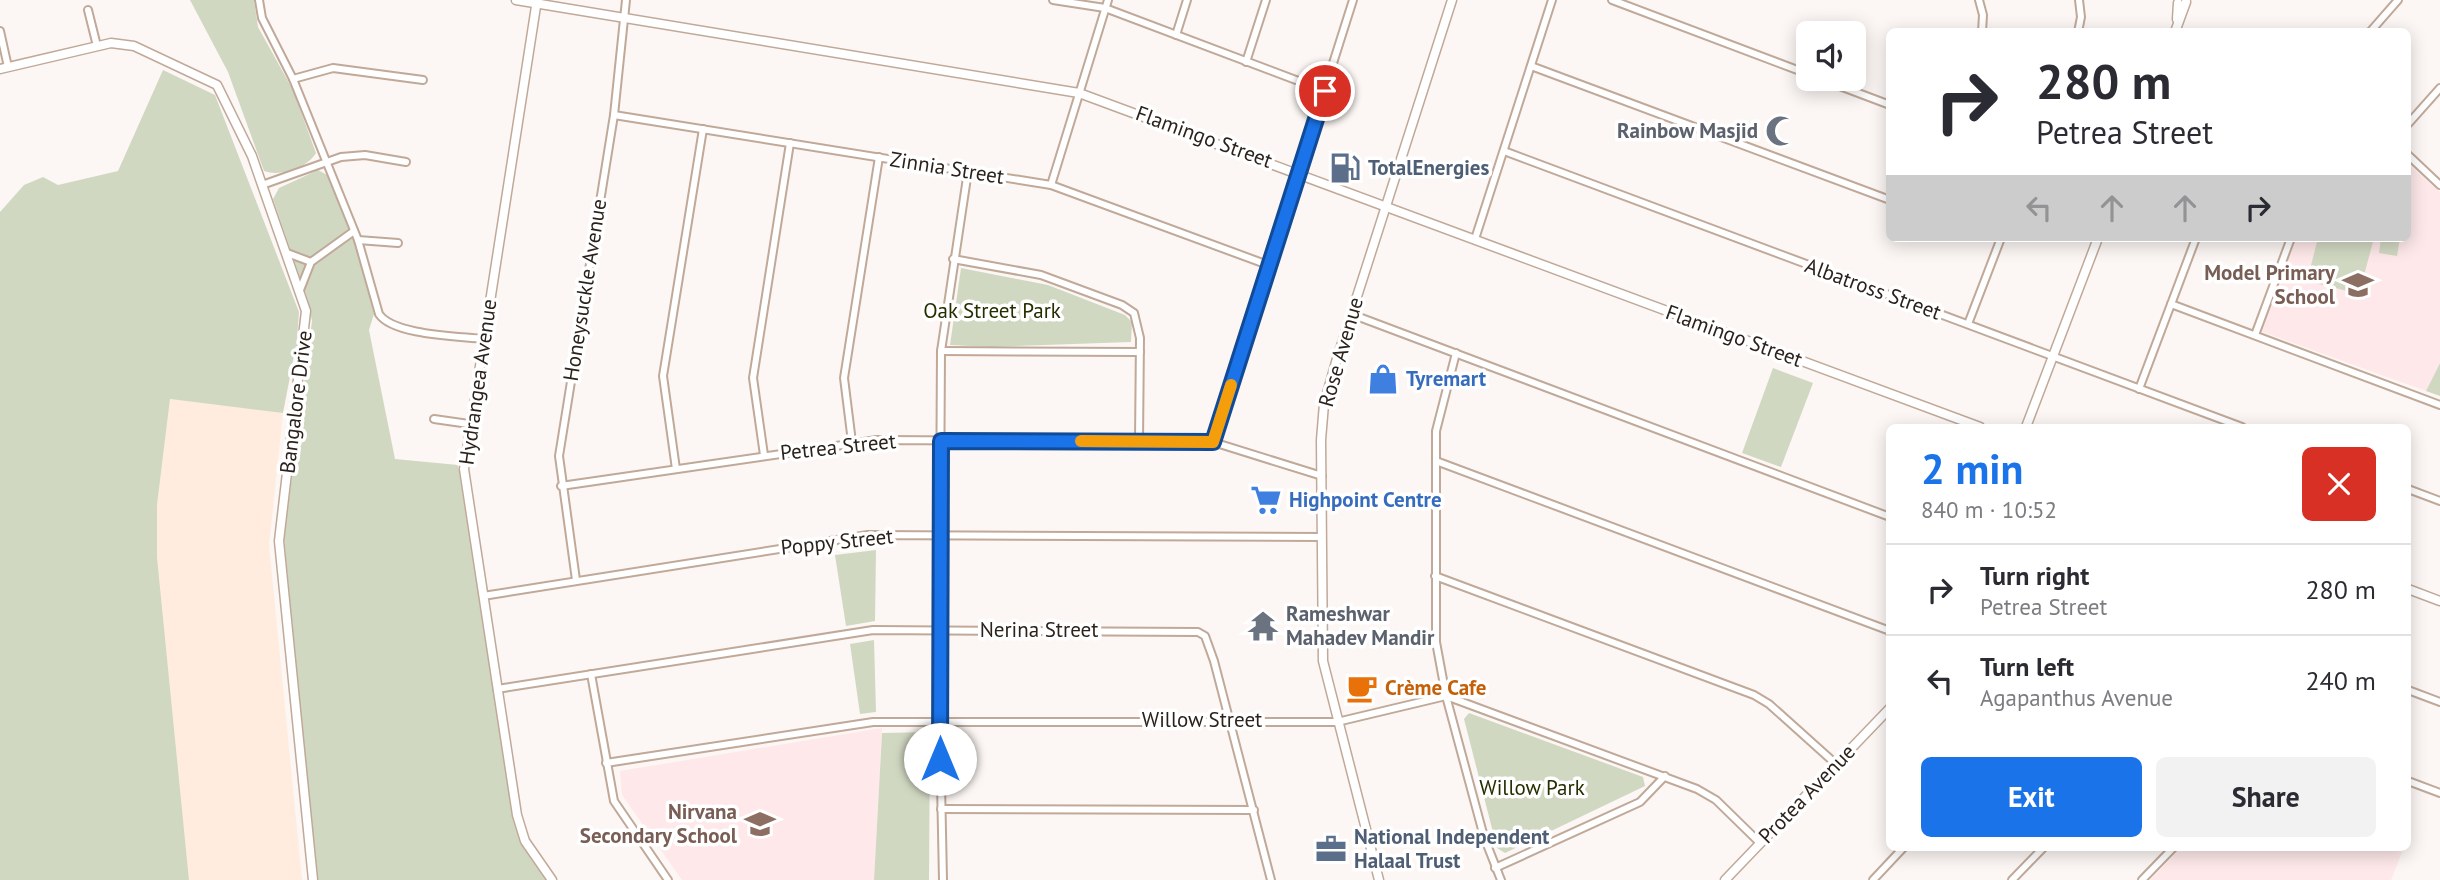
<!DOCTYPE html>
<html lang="en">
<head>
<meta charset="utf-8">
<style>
  :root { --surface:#fff; --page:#f2f2f3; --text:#2b2b33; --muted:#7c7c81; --line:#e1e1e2; --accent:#1a73e8 }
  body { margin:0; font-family:"PT Sans",sans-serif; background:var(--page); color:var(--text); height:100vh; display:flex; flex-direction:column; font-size:26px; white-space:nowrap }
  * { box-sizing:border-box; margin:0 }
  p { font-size:23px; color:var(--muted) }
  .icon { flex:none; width:38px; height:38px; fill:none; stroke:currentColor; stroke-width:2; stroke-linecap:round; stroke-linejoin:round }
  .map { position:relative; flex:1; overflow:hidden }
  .drawer { position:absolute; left:1886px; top:424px; width:525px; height:427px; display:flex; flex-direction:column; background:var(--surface); border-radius:10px; box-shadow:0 4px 18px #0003 }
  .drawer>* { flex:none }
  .banner { position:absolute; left:1886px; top:28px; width:525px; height:214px; border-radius:10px; box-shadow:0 4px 18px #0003; background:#fff; color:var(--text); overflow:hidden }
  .buttons { position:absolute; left:1796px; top:21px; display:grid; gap:14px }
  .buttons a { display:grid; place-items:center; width:70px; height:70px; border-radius:10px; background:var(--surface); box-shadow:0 4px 18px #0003; font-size:35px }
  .pin { position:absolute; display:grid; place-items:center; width:60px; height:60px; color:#fff; margin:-30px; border:4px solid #fff; border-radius:50%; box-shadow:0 2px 7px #0007 }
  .me { position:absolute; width:77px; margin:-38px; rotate:0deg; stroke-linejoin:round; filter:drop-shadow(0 0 5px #0008) }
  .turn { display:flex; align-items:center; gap:24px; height:147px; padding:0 35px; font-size:32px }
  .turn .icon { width:91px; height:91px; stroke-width:2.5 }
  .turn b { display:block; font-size:49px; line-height:60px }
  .lanes { display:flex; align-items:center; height:66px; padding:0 35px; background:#0003; justify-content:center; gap:35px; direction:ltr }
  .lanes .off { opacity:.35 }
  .round { display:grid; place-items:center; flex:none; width:74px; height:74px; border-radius:10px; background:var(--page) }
  .overview { display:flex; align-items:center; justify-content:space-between; height:119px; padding:0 35px }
  h1 { font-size:42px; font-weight:600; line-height:52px; color:var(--accent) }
  .primary-button { display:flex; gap:14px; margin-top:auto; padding:14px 35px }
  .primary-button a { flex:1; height:80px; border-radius:10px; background:var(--accent); color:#fff; font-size:28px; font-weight:600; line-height:80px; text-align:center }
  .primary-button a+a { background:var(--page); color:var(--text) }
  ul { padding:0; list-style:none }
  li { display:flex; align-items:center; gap:21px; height:91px; padding:0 35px; border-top:2px solid var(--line) }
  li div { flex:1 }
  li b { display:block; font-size:26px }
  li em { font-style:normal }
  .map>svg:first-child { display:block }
  .built { fill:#ffecde }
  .education { fill:#fee8e9 }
  .green { fill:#d1d8c2 }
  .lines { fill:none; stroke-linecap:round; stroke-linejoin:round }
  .minor-casing { stroke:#c0a999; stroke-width:10 }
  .tertiary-casing { stroke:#c0a999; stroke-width:11 }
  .minor { stroke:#fff; stroke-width:6 }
  .tertiary { stroke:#fff; stroke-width:8 }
  .route-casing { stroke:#114b97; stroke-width:18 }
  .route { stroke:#1a73e8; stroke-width:12 }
  .slow { stroke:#f59e0b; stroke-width:12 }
  .labels { text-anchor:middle; stroke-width:7; stroke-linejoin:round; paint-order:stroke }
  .worship-label { font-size:21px; font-weight:bold; fill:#5b616d; stroke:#fff; text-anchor:end }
  .street-label { font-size:21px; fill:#2b221c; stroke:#fff }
  .service-label { font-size:21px; font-weight:bold; fill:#4e5e75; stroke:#fff; text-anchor:start }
  .education-label { font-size:21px; font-weight:bold; fill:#785e54; stroke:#fff; text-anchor:end }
  .park-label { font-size:21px; fill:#242f00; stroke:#fff }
  .shop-label { font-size:21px; font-weight:bold; fill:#366cbe; stroke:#fff; text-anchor:start }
  .food-label { font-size:21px; font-weight:bold; fill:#c56008; stroke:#fff; text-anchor:start }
</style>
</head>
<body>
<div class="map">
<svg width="2440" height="880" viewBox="0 0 2440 880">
  <rect width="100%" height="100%" fill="#fcf7f4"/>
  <polygon class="built" points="170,399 283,413 269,545 302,880 189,880 157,557 157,505"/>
  <g class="education">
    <polygon points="2408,164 2440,192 2440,363 2426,391 2260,331 2294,238 2408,238"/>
    <polygon points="882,728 874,880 682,880 622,795 620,771"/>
    <polygon points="2182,847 2404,847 2391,880 2150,880"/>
  </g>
  <g class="green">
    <path d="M190,0h64l4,27 35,63 23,63c-9,15 -35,24 -52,18l-36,-99z"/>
    <polygon points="163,70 215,95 299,312 297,340 283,413 170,399 157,505 157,557 189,880 0,880 0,212 24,185 43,177 58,185 118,171"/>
    <polygon points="318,170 329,176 360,257 374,314 369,330 395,459 458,465 515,825 520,840 547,880 317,880 284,538 312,321 307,298 273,199 279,188"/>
    <polygon points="2318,238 2374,238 2359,294 2307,281"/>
    <polygon points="2381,238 2400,238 2397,256 2379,253"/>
    <polygon points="961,268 1048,285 1125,315 1132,322 1131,342 991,347 950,345"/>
    <polygon points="2440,363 2440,396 2426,391"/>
    <polygon points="1773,368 1813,383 1781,467 1742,453"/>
    <polygon points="876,550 875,621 846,626 835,555"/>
    <polygon points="874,640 876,712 860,714 850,644"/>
    <polygon points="1469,713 1643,777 1645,786 1505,853 1497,848 1464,719"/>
    <polygon points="930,732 929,880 874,880 882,733"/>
  </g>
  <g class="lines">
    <g class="minor-casing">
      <g id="minor">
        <path d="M259,0l3,18 31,61 65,161 21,74c14,21 78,22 104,25"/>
        <polyline points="1053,0 1105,8 1325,91"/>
        <polyline points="1612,0 1808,74"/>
        <polyline points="1979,0 1983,15 1982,32"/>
        <polyline points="88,10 97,46"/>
        <polyline points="0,31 8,67"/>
        <polyline points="2078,32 2081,17 2079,0"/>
        <polyline points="2370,32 2398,0"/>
        <polyline points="1176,35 1187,0"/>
        <polyline points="1246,62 1266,0"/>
        <polyline points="1531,66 1890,200"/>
        <polyline points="293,79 333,68 423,80"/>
        <polyline points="1821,79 1890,105"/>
        <polyline points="614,115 1051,185 1268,265"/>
        <polyline points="2408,124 2440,88"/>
        <polyline points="1504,151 2242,427"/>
        <polyline points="2408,155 2440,185"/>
        <polyline points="262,185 341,157 365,155 406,162"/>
        <polyline points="1051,185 1108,0"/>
        <polyline points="1475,239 1552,0"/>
        <polyline points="358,240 398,243"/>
        <polyline points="287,253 311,262"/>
        <polyline points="953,259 1041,275 1122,305 1134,313 1140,338 1139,441"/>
        <polyline points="300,290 311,262 354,231"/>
        <polyline points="2171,304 2440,405"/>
        <polyline points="1351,314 1890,517"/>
        <polyline points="1968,324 2001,238"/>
        <polyline points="2255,335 2291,238"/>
        <polyline points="941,351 1140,352"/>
        <polyline points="1456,353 1436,431 1436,642 1446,696 1484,837 1501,880"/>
        <polyline points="2139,389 2196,238"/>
        <polyline points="434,419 469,424"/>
        <polyline points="852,442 844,378 879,157"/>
        <polyline points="1213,442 1353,0"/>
        <polyline points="764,455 753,378 790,143"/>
        <polyline points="1436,461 1890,631"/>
        <polyline points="676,469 663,376 703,129"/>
        <polyline points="561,486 877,440 1213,442 1322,476"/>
        <polyline points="2408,489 2440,501"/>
        <polyline points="1435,576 1754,695 1769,704 1837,765"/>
        <polyline points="576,580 559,456 614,115 626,0"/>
        <polyline points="483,596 868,535 1322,537"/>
        <polyline points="591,674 614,801 668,880"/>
        <polyline points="497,689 873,630 1198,632 1205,636 1214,661 1271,880"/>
        <polyline points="2408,690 2440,702"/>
        <polyline points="606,763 873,722 1337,722 1446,696 1697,789 1716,800 1760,843"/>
        <polyline points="2408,781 2440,793"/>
        <polyline points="941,809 1254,810"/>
        <polyline points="1495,868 1640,802 1665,776"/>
        <polyline points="943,880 939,686 941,351 968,171"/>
        <polyline points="1873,880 1904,847"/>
        <polyline points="2012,880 2044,847"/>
        <polyline points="2142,880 2174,847"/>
      </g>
    </g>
    <g class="tertiary-casing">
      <g id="tertiary">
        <polyline points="516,0 1079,93 1980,427"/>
        <polyline points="537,0 464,469 517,815 525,841 552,880"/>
        <polyline points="2177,19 2178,3"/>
        <polyline points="2175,32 2186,2"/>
        <polyline points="0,69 111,43 134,46 217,85 252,156 306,311 279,541 313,880"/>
        <polyline points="2026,427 2098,238"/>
        <polyline points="2408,589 2440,601"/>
        <polyline points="1379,880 1323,661 1321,440 1324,404 1336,362 1452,0"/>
        <polyline points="1725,880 1890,708"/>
      </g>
    </g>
    <use href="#minor" class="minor"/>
    <use href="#tertiary" class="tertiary"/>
  </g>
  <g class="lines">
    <g class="route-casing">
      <polyline id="route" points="940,759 941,441 1213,442 1325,91"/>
    </g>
    <use href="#route" class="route"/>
    <polyline class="slow" points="1081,441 1213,442 1231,385"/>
  </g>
  <defs>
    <g id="mosque-bare" transform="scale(2.415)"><path d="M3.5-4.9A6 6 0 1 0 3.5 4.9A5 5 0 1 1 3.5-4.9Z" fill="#6b7280" stroke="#fff" stroke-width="2.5" paint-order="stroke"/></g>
    <g id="fuel-bare" transform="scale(2.415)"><path d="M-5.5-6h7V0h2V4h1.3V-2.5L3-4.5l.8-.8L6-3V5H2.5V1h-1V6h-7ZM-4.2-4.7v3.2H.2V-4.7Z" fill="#5c6f8a" stroke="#fff" stroke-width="2.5" paint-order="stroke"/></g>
    <g id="school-bare" transform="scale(2.415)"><path d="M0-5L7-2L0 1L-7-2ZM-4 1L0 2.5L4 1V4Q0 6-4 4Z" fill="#8d6e63" stroke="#fff" stroke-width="2.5" paint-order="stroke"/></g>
    <g id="shop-bare" transform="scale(2.415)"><path d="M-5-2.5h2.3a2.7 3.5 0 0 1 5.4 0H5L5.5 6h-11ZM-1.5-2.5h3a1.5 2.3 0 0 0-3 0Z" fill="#3f7fe0" stroke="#fff" stroke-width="2.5" paint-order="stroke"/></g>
    <g id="supermarket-bare" transform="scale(2.415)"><path d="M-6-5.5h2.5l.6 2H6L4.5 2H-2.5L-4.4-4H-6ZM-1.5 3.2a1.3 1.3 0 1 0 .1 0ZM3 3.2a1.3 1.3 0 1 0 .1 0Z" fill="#3f7fe0" stroke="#fff" stroke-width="2.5" paint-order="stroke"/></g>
    <g id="temple-bare" transform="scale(2.415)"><path d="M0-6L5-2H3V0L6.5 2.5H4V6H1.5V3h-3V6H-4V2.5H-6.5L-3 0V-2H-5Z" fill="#6b7280" stroke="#fff" stroke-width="2.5" paint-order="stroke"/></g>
    <g id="cafe-bare" transform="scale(2.415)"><path d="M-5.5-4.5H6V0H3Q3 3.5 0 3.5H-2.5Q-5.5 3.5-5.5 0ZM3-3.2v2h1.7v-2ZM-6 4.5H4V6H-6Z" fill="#e8710a" stroke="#fff" stroke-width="2.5" paint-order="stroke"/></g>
    <g id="office-bare" transform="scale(2.415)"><path d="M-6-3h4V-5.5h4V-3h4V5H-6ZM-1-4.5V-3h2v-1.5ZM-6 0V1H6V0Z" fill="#5c6f8a" stroke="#fff" stroke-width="2.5" paint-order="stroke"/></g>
  </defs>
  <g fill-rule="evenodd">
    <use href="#mosque-bare" x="1781" y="131"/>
    <use href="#fuel-bare" x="1345" y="168"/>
    <use href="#school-bare" x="2358" y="285"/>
    <use href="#shop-bare" x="1383" y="379"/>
    <use href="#supermarket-bare" x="1266" y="500"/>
    <use href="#temple-bare" x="1263" y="626"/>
    <use href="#cafe-bare" x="1362" y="688"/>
    <use href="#school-bare" x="760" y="824"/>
    <use href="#office-bare" x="1331" y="849"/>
  </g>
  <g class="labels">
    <g class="worship-label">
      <text x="1758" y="138">Rainbow Masjid</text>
      <text x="1286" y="621" text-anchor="start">Rameshwar<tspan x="1286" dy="24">Mahadev Mandir</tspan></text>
    </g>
    <g class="street-label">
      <text transform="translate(1204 137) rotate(20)" y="7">Flamingo Street</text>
      <text transform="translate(947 168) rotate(9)" y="7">Zinnia Street</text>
      <text transform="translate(1873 289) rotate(20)" y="7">Albatross Street</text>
      <text transform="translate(585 290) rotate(-81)" y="7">Honeysuckle Avenue</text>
      <text transform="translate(1734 336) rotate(20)" y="7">Flamingo Street</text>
      <text transform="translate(1341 352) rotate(-74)" y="7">Rose Avenue</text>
      <text transform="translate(478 382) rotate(-82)" y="7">Hydrangea Avenue</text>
      <text transform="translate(296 402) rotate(-83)" y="7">Bangalore Drive</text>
      <text transform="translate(838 447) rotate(-6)" y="7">Petrea Street</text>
      <text transform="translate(837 542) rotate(-6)" y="7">Poppy Street</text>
      <text x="1039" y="637">Nerina Street</text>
      <text x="1202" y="727">Willow Street</text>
      <text transform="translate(1807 794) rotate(-46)" y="7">Protea Avenue</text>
    </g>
    <g class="service-label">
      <text x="1368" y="175">TotalEnergies</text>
      <text x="1354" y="844">National Independent<tspan x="1354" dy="24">Halaal Trust</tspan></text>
    </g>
    <g class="education-label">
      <text x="2335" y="280">Model Primary<tspan x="2335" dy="24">School</tspan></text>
      <text x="737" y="819">Nirvana<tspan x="737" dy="24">Secondary School</tspan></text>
    </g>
    <g class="park-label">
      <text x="992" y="318">Oak Street Park</text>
      <text x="1532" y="795">Willow Park</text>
    </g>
    <g class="shop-label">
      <text x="1406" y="386">Tyremart</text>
      <text x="1289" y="507">Highpoint Centre</text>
    </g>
    <g class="food-label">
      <text x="1385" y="695">Crème Cafe</text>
    </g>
  </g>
</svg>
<div class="buttons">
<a><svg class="icon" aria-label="sound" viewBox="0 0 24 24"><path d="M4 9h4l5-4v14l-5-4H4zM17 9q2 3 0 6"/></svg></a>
</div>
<div class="pin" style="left:1325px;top:91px;background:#d93025"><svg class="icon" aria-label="arrive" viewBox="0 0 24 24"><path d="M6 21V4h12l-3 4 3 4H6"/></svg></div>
<svg class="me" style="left:940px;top:759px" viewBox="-20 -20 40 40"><circle r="19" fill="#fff"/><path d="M0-13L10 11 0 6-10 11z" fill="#1a73e8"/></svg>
<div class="banner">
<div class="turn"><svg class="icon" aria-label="right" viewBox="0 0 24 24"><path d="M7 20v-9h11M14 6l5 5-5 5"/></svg><div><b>280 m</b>Petrea Street</div></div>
<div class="lanes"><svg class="icon off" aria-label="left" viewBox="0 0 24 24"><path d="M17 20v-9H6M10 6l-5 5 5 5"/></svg><svg class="icon off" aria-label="ahead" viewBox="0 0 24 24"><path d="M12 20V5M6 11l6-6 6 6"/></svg><svg class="icon off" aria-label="ahead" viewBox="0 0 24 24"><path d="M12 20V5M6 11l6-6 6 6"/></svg><svg class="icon" aria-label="right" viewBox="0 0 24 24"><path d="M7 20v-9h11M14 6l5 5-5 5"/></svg></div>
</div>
<section class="drawer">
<div class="overview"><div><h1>2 min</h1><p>840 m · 10:52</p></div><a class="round" style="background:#d93025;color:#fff"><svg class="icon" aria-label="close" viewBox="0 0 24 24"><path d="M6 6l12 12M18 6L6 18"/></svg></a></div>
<ul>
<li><svg class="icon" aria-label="right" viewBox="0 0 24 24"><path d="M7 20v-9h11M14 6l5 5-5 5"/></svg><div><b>Turn right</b><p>Petrea Street</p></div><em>280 m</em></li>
<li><svg class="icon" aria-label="left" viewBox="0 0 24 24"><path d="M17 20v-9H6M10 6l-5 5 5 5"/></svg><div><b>Turn left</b><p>Agapanthus Avenue</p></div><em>240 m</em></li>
</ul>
<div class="primary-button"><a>Exit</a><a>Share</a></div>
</section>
</div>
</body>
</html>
